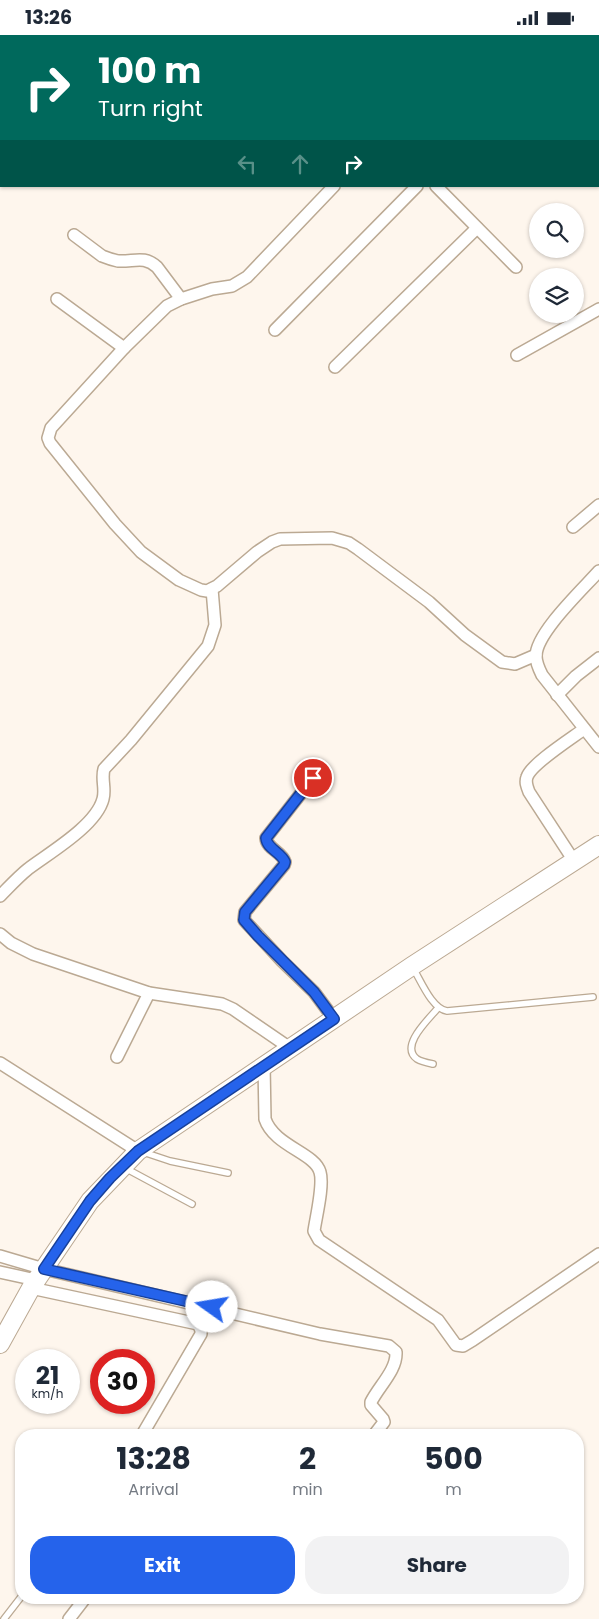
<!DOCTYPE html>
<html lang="en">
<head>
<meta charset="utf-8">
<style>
  :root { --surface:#fff; --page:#f2f2f3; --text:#1f2937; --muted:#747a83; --accent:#2563eb }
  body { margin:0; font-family:Poppins,sans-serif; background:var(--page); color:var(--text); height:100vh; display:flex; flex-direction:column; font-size:19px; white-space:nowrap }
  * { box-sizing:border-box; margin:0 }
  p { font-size:16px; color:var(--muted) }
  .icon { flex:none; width:28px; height:28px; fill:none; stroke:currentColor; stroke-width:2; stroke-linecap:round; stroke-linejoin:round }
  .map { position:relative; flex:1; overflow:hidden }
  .panel { position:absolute; left:15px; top:1394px; width:569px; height:175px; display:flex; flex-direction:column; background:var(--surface); border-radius:20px; box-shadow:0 1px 4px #0004 }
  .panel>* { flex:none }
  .guide { position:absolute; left:0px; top:0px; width:600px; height:152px; box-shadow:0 1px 4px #0004; background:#00695c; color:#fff; overflow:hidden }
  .controls { position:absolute; left:529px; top:168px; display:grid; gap:10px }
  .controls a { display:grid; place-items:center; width:55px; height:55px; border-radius:50%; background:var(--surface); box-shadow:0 1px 4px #0004; font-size:25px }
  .speed { position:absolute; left:15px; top:1314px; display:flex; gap:10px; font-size:25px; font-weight:700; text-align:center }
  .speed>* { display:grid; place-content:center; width:65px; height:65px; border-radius:50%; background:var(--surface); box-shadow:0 1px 4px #0004; line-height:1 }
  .speed small { font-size:12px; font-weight:400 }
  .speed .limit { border:8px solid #d22; background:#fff; color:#111 }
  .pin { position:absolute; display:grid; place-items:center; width:42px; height:42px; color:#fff; margin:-21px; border:2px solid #fff; border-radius:50%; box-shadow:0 1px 5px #0007 }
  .me { position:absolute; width:55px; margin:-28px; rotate:283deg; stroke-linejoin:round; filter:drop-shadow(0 0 4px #0008) }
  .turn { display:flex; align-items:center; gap:18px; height:105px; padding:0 15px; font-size:22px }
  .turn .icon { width:65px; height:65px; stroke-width:2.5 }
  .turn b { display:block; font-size:35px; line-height:42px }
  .lanes { display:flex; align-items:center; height:48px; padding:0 15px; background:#0003; justify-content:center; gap:25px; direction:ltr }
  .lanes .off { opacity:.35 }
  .eta { display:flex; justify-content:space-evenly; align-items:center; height:85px; text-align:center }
  .eta b { font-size:30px; font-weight:700; line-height:35px }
  .primary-button { display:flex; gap:10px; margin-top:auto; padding:10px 15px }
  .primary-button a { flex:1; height:58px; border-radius:20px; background:var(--accent); color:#fff; font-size:20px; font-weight:700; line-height:58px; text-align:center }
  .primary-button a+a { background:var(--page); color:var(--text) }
  .status { display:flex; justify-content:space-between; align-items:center; height:35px; padding:0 25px; background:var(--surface); direction:ltr }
  .status svg { height:14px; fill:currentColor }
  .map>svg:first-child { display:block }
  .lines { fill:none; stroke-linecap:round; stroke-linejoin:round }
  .service-casing { stroke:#bba993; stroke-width:8 }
  .minor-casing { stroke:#bba993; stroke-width:14 }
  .primary-casing { stroke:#bba993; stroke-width:20 }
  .service { stroke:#fff; stroke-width:5.5 }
  .minor { stroke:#fff; stroke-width:11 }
  .primary { stroke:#fff; stroke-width:18 }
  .route-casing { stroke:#184099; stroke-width:12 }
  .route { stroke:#2563eb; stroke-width:9 }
</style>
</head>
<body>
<div class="status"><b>13:26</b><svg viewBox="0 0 49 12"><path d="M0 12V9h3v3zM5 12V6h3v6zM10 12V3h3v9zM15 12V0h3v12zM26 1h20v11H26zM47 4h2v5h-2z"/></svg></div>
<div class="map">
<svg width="599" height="1584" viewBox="0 0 599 1584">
  <rect width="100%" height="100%" fill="#fef6ed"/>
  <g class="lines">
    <g class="service-casing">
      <g id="service">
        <path d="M413,933c8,13 19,41 34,43l146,-14"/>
        <path d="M433,1029c-5,-1 -11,-2 -16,-5 -18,-13 12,-40 21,-51"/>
        <polyline points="143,1117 170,1126 228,1138"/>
        <polyline points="125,1133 192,1169"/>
        <polyline points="4,1584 21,1562"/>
      </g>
    </g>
    <g class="minor-casing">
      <g id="minor">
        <polyline points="274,0 275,1"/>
        <polyline points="97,1 98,0"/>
        <polyline points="334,151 247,242 232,251 212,254 181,264 167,271 124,313 51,393 48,403 50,408 115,489 141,517 179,545 201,555 207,556 217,551 257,517 272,507 280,504 332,503 349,508 358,514 429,567 465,600 502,627 515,629 536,620"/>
        <polyline points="436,151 516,232"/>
        <path d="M74,200l28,21c5,2 11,4 16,5 16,1 26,-6 39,6l24,32"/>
        <polyline points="57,264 124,313"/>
        <polyline points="275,295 417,151"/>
        <polyline points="517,320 599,274"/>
        <polyline points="335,332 477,193"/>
        <polyline points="573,492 599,470"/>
        <path d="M599,536c-16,18 -63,62 -63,85 0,7 3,13 6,19l57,72"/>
        <polyline points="557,660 576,641 599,623"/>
        <path d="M313,743l-47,60c1,11 16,14 19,24l-1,3 -39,47 -1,8 38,41 32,31 20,27"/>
        <path d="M574,826l-45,-69c-2,-5 -4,-10 -2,-15 4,-13 45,-39 57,-48"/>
        <path d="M0,861c9,-9 18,-19 28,-27 21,-16 68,-43 75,-70 3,-10 -2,-20 1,-30l27,-29 77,-94 7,-21 -3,-36"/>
        <polyline points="0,899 11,908 33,919 149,958 222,969 233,974 290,1013"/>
        <polyline points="117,1022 149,958"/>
        <polyline points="0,1028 138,1116"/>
        <path d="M264,1030l1,54c9,27 50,34 55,53 4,13 -4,45 -6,59l5,9 119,80 18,25 7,1 10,-6 126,-86"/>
        <path d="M0,1221l44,13 276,65 69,12 7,6c1,18 -17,34 -25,50v3l12,14 1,3 -10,13"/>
        <polyline points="0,1237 36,1245"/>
        <polyline points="31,1253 198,1289 201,1295 201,1299 142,1400"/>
        <polyline points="69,1584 86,1562"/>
      </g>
    </g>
    <g class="primary-casing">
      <polyline id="primary" points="0,1309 31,1253 90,1166 138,1116 412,931 599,810"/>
    </g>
    <use href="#service" class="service"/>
    <use href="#minor" class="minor"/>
    <use href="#primary" class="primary"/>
  </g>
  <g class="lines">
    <g class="route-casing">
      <path id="route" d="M212,1272l-168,-38 46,-68 20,-23 28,-27 196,-132 -20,-27 -56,-56 -14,-16 1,-8 39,-47 1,-3c-4,-10 -18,-13 -19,-24l47,-60"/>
    </g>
    <use href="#route" class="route"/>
  </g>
</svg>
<div class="controls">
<a><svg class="icon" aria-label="search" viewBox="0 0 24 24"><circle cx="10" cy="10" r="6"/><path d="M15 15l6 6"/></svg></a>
<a><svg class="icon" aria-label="layers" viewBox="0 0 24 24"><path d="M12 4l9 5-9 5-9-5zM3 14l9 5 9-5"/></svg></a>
</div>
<div class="speed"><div>21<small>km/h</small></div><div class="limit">30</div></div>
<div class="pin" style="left:313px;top:743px;background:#d93025"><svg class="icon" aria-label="arrive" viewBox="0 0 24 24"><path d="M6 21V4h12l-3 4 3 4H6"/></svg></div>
<svg class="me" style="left:212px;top:1272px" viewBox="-20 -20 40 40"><circle r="19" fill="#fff"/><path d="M0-13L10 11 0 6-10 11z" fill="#2563eb"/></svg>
<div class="guide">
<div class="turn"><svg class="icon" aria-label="right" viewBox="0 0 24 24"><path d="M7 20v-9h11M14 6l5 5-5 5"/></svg><div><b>100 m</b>Turn right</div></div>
<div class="lanes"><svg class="icon off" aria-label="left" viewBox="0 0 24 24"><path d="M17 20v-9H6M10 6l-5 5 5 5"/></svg><svg class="icon off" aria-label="ahead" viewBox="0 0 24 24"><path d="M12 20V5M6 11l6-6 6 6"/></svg><svg class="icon" aria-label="right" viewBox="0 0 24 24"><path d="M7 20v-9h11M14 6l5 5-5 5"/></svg></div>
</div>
<section class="panel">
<div class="eta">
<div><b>13:28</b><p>Arrival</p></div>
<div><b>2</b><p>min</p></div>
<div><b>500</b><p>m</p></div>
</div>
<div class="primary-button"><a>Exit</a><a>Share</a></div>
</section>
</div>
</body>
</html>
